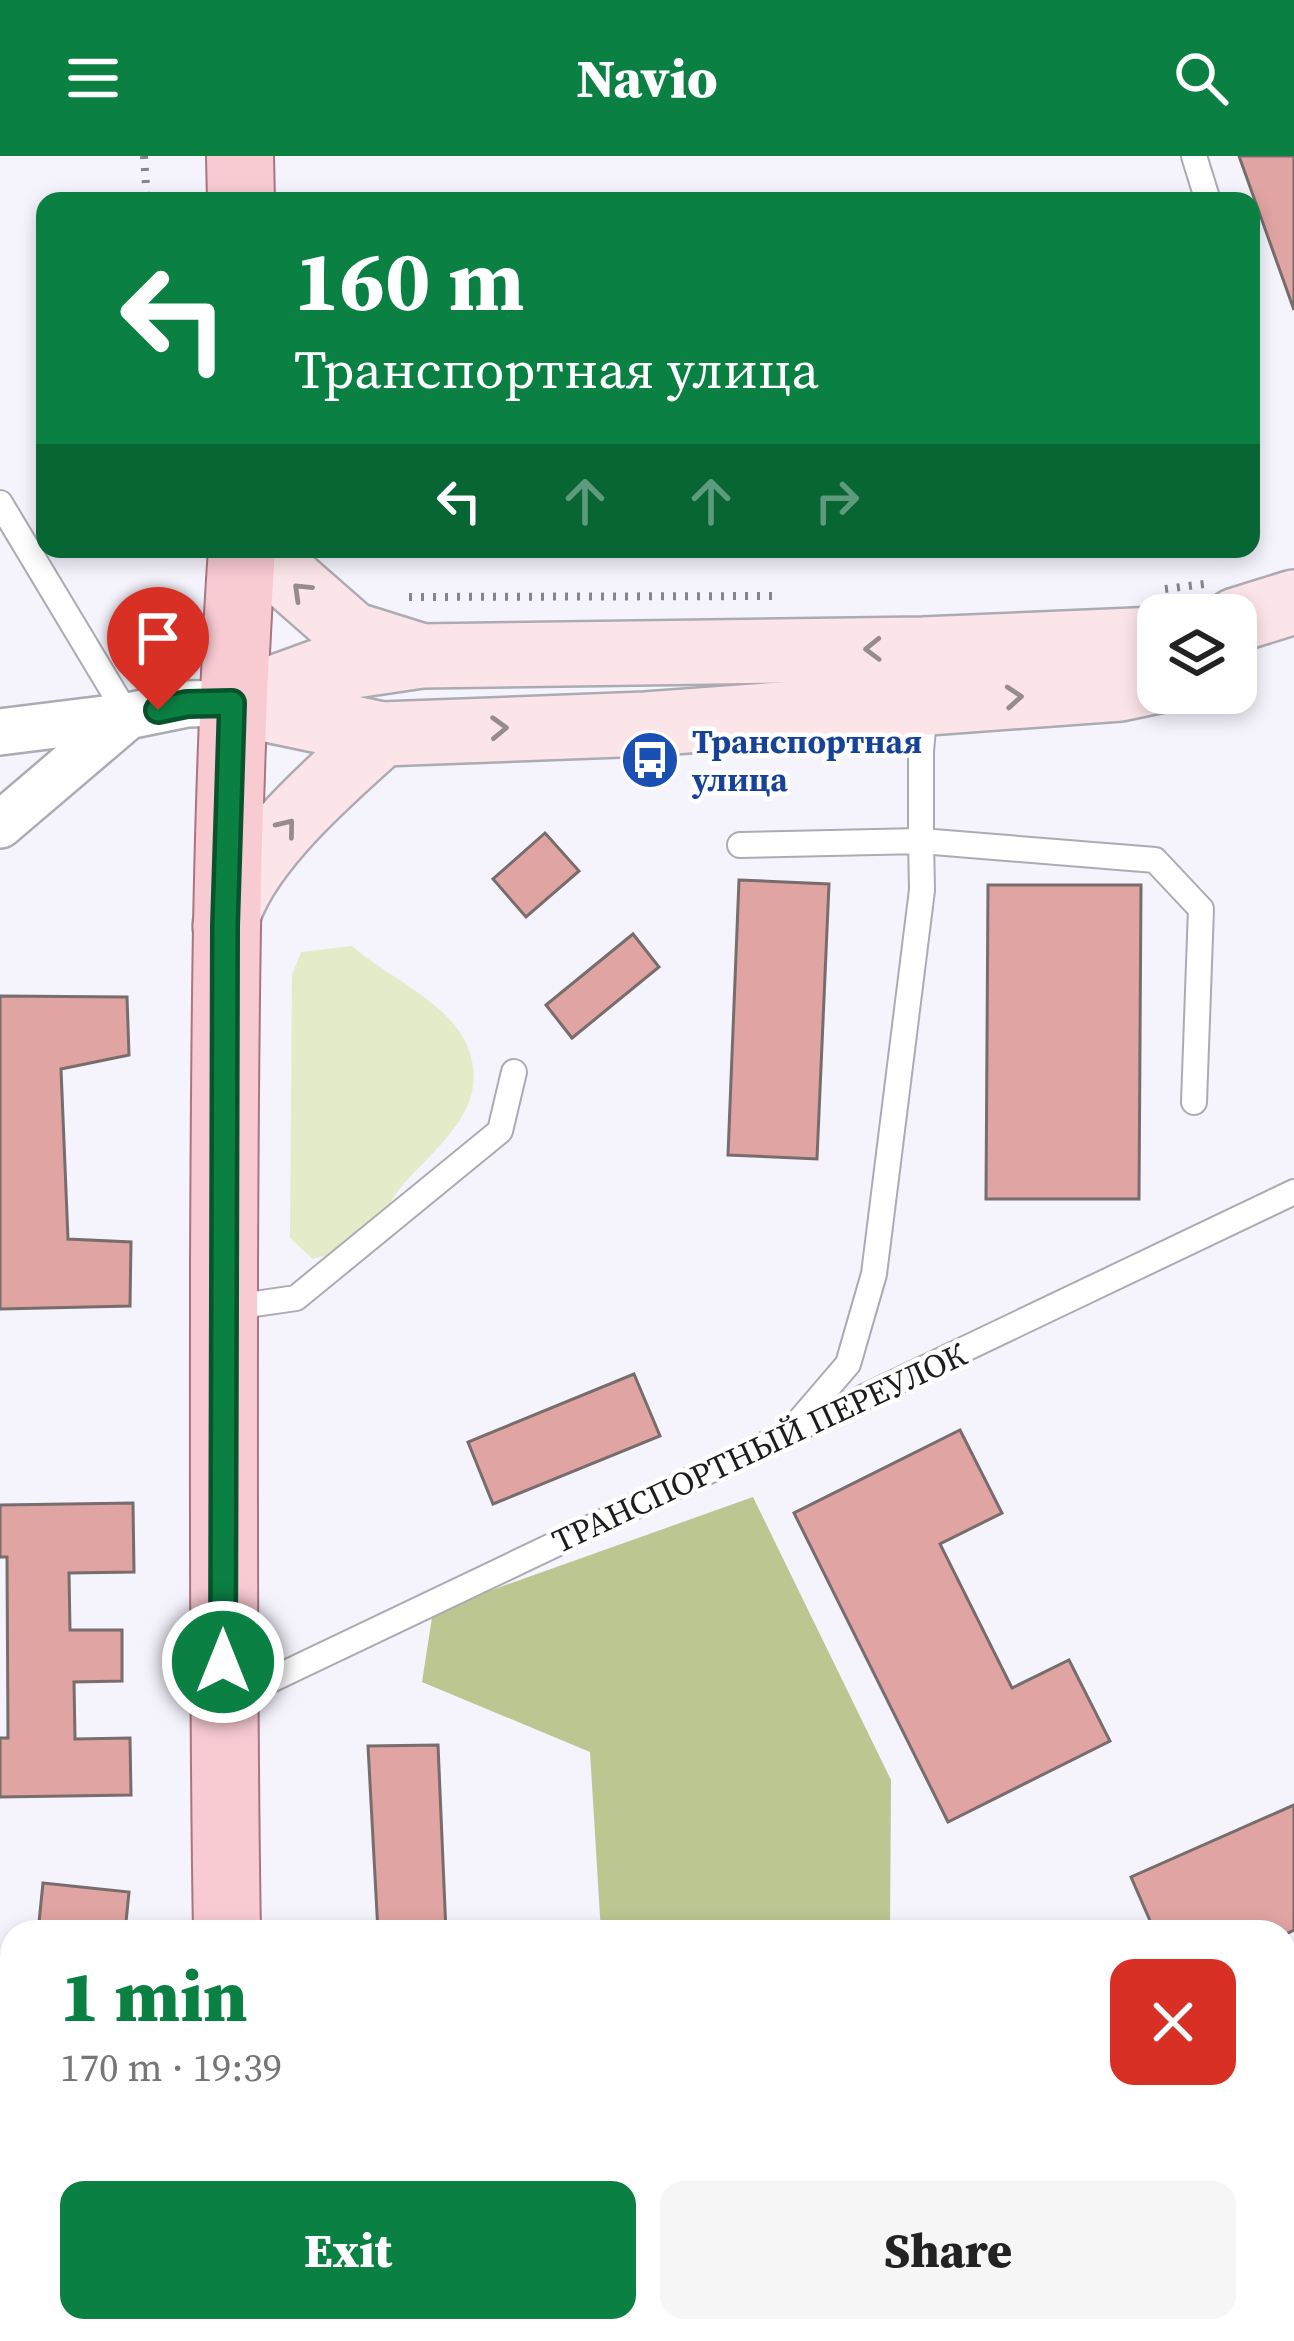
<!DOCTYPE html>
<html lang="en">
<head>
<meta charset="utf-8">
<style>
  :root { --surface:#fff; --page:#f6f6f6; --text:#222; --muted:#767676; --accent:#0b8043 }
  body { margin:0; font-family:"Source Serif 4",serif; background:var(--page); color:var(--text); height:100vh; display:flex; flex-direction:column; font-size:45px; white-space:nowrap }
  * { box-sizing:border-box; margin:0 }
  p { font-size:39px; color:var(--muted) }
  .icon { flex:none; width:66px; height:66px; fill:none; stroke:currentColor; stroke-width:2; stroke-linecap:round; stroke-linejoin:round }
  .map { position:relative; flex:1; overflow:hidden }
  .panel { position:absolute; left:0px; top:1764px; width:1296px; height:423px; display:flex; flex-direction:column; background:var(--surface); border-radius:36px 36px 0 0; box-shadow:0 6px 18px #0003 }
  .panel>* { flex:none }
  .hud { position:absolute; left:36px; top:36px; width:1224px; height:366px; border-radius:24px; box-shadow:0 6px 18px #0003; background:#0b8043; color:#fff; overflow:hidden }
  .controls { position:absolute; left:1137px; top:438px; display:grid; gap:24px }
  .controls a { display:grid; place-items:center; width:120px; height:120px; border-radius:24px; background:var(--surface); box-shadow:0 6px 18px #0003; font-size:60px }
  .pin { position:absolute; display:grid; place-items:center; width:102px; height:102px; color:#fff; margin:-123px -51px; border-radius:50% 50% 50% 0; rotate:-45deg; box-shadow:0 0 12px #0007 }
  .pin .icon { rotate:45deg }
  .me { position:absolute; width:132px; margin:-66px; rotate:0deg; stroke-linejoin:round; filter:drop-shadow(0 0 9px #0008) }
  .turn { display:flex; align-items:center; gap:42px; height:252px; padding:0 60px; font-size:54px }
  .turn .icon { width:156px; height:156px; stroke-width:2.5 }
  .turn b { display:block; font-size:84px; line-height:102px }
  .lanes { display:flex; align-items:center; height:114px; padding:0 60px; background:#0003; justify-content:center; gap:60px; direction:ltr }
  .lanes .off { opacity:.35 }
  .round { display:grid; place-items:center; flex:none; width:126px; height:126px; border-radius:24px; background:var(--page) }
  .headline { display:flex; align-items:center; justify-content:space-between; height:204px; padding:0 60px }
  h1 { font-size:72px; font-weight:800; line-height:90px; color:var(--accent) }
  .cta { display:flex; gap:24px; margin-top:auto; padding:24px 60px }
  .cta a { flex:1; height:138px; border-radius:24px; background:var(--accent); color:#fff; font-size:48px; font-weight:800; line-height:138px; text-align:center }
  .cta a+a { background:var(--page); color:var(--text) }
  header { display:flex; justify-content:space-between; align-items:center; height:156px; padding:0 60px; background:var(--accent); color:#fff; font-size:54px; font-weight:800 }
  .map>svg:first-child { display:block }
  .green { fill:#e4ebc8 }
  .forest { fill:#bcc691 }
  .building { fill:#e0a4a2; stroke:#766d6c; stroke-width:3 }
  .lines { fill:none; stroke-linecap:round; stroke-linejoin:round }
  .lane-casing { stroke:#acabb3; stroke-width:28 }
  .street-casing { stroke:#acabb3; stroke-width:50 }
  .secondary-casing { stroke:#acabb3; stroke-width:68 }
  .primary-casing { stroke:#a97680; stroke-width:70 }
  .path { stroke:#86848a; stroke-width:8; stroke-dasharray:3 9; stroke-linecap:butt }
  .lane { stroke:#fff; stroke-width:24 }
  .street { stroke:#fff; stroke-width:45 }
  .secondary { stroke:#fce5e8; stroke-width:63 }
  .primary { stroke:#f8cad2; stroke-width:66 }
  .oneway { stroke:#988b8e }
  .route-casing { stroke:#07532c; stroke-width:30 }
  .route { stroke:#0b8043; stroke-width:21 }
  .labels { text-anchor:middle; stroke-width:9; stroke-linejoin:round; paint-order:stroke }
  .transit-label { font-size:33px; font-weight:bold; fill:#164399; stroke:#fff; text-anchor:start }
  .street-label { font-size:33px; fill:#1d1c1f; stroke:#fff }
</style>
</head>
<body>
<header><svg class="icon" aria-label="menu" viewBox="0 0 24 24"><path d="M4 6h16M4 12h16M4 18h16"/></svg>Navio<svg class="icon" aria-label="search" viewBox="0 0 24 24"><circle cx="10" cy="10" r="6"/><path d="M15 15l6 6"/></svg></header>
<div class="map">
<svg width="1294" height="2185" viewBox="0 0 1294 2185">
  <rect width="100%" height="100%" fill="#f5f3fc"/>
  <path class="green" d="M352,790c35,31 99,57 116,102 24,61 -33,99 -67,139 -13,16 -22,39 -37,53 -11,11 -36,14 -51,19l-23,-21 2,-263 9,-23z"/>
  <g class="forest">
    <polygon points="753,1341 891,1624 890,1776 601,1776 590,1596 422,1526 433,1455"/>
    <polygon points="597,2175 776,2175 795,2185 595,2185"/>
  </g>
  <g class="building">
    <polygon points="1239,0 1294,0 1294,154"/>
    <polygon points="545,677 579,715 526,761 493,723"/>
    <polygon points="739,724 829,728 817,1003 728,999"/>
    <polygon points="988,729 1141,729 1139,1043 986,1043"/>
    <polygon points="633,778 659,811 572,882 546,849"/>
    <polygon points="0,840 127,841 129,899 61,913 68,1083 131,1086 130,1150 0,1153"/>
    <polygon points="634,1218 660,1280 493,1348 468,1286"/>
    <polygon points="960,1274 1002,1357 940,1388 1012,1532 1069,1504 1110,1585 948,1666 794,1357"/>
    <polygon points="133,1347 134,1416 69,1417 70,1474 122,1474 122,1525 74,1526 75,1583 130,1582 131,1639 0,1641 0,1582 8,1582 7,1401 0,1401 0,1349"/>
    <polygon points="438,1589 446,1776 378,1776 368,1590"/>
    <polygon points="1294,1649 1294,1774 1284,1779 1155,1776 1131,1721"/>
    <polygon points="43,1727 129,1736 125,1776 38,1776"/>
    <rect x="377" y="2175" width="68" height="10"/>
    <polygon points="896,2175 967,2175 962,2185 891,2185"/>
  </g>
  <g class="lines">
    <g class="lane-casing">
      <g id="lane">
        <polyline points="1194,0 1208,45"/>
        <polyline points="0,347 128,560"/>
        <polyline points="925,551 921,595 921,685 1155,704 1201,753 1194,946"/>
        <polyline points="740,689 921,685 922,734 874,1118 848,1208 794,1271"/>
        <polyline points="227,1152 296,1142 500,975 514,916"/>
        <polyline points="231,1543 1294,1036"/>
        <polyline points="1284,1818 1294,1813"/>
        <polyline points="1281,2175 1294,2181"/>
        <polyline points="1159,2185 1182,2175"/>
      </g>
    </g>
    <g class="street-casing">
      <g id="street">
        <polyline points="0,576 128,560"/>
        <polyline points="0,669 128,560 187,548 232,547"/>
      </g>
    </g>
    <g class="secondary-casing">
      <g id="secondary">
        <polyline points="267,393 279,414 352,478 419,499"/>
        <polyline points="1236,464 1294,446"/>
        <polyline points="232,547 320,515 421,500 923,493 1158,483"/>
        <polyline points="234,547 382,578 646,568 1120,533 1158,525"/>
        <path d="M225,770c17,-71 105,-145 157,-192"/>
      </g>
    </g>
    <g class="primary-casing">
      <g id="primary">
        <polyline points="240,0 241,45"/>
        <path d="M227,1776c-4,-222 -3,-443 -3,-664 1,-240 2,-479 18,-719"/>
        <polyline points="231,2185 231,2175"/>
      </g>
    </g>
    <g class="path">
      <polyline points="144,0 147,45"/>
      <polyline points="1165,433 1204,428"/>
      <polyline points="409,441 778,440"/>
      <polyline points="170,2185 171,2175"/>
    </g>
    <use href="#lane" class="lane"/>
    <use href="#street" class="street"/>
    <use href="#secondary" class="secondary"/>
    <use href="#primary" class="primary"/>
  </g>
  <defs><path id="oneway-chevron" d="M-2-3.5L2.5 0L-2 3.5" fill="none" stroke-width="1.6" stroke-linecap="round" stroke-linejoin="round" transform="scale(3)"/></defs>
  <g class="oneway">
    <use href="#oneway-chevron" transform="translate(301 435) rotate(-136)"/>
    <use href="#oneway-chevron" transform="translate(873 493) rotate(179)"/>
    <use href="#oneway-chevron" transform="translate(1014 541) rotate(-4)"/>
    <use href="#oneway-chevron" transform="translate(499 572) rotate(-2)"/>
    <use href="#oneway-chevron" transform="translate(287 671) rotate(-51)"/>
  </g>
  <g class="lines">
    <g class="route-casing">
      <polyline id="route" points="158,554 187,548 232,547 225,770 223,1506"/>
    </g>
    <use href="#route" class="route"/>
  </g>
  <defs>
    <g id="bus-disc" transform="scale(3)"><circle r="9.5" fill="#1a4fb4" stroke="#fff"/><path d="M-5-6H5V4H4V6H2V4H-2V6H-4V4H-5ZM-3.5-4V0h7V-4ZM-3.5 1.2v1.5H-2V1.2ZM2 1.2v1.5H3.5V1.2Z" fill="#fff"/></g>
  </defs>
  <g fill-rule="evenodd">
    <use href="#bus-disc" x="650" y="604"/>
  </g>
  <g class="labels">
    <g class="transit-label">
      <text x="692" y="597">Транспортная<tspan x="692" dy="38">улица</tspan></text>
    </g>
    <g class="street-label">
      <text transform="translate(759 1291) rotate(-25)" y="12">ТРАНСПОРТНЫЙ ПЕРЕУЛОК</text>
    </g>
  </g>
</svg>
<div class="controls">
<a><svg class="icon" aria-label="layers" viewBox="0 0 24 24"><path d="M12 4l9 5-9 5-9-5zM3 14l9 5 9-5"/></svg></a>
</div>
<div class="pin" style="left:158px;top:554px;background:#d93025"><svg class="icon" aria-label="arrive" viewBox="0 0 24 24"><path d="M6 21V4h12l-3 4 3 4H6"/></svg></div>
<svg class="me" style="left:223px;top:1506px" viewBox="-20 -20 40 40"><circle r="17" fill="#0b8043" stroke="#fff" stroke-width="3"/><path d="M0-11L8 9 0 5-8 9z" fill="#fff"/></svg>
<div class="hud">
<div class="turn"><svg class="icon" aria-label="left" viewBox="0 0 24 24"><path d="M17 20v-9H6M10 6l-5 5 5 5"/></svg><div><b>160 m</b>Транспортная улица</div></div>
<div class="lanes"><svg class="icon" aria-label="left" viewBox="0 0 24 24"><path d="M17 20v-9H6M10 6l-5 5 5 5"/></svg><svg class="icon off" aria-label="ahead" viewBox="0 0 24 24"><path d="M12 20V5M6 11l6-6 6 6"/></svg><svg class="icon off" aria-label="ahead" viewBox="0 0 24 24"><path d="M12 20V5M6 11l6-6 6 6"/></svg><svg class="icon off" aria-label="right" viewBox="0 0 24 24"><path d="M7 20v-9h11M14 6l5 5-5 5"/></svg></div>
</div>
<section class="panel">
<div class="headline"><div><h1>1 min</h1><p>170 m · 19:39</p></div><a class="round" style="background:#d93025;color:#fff"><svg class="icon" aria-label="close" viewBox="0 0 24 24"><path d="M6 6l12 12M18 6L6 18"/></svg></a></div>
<div class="cta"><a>Exit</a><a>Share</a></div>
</section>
</div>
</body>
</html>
